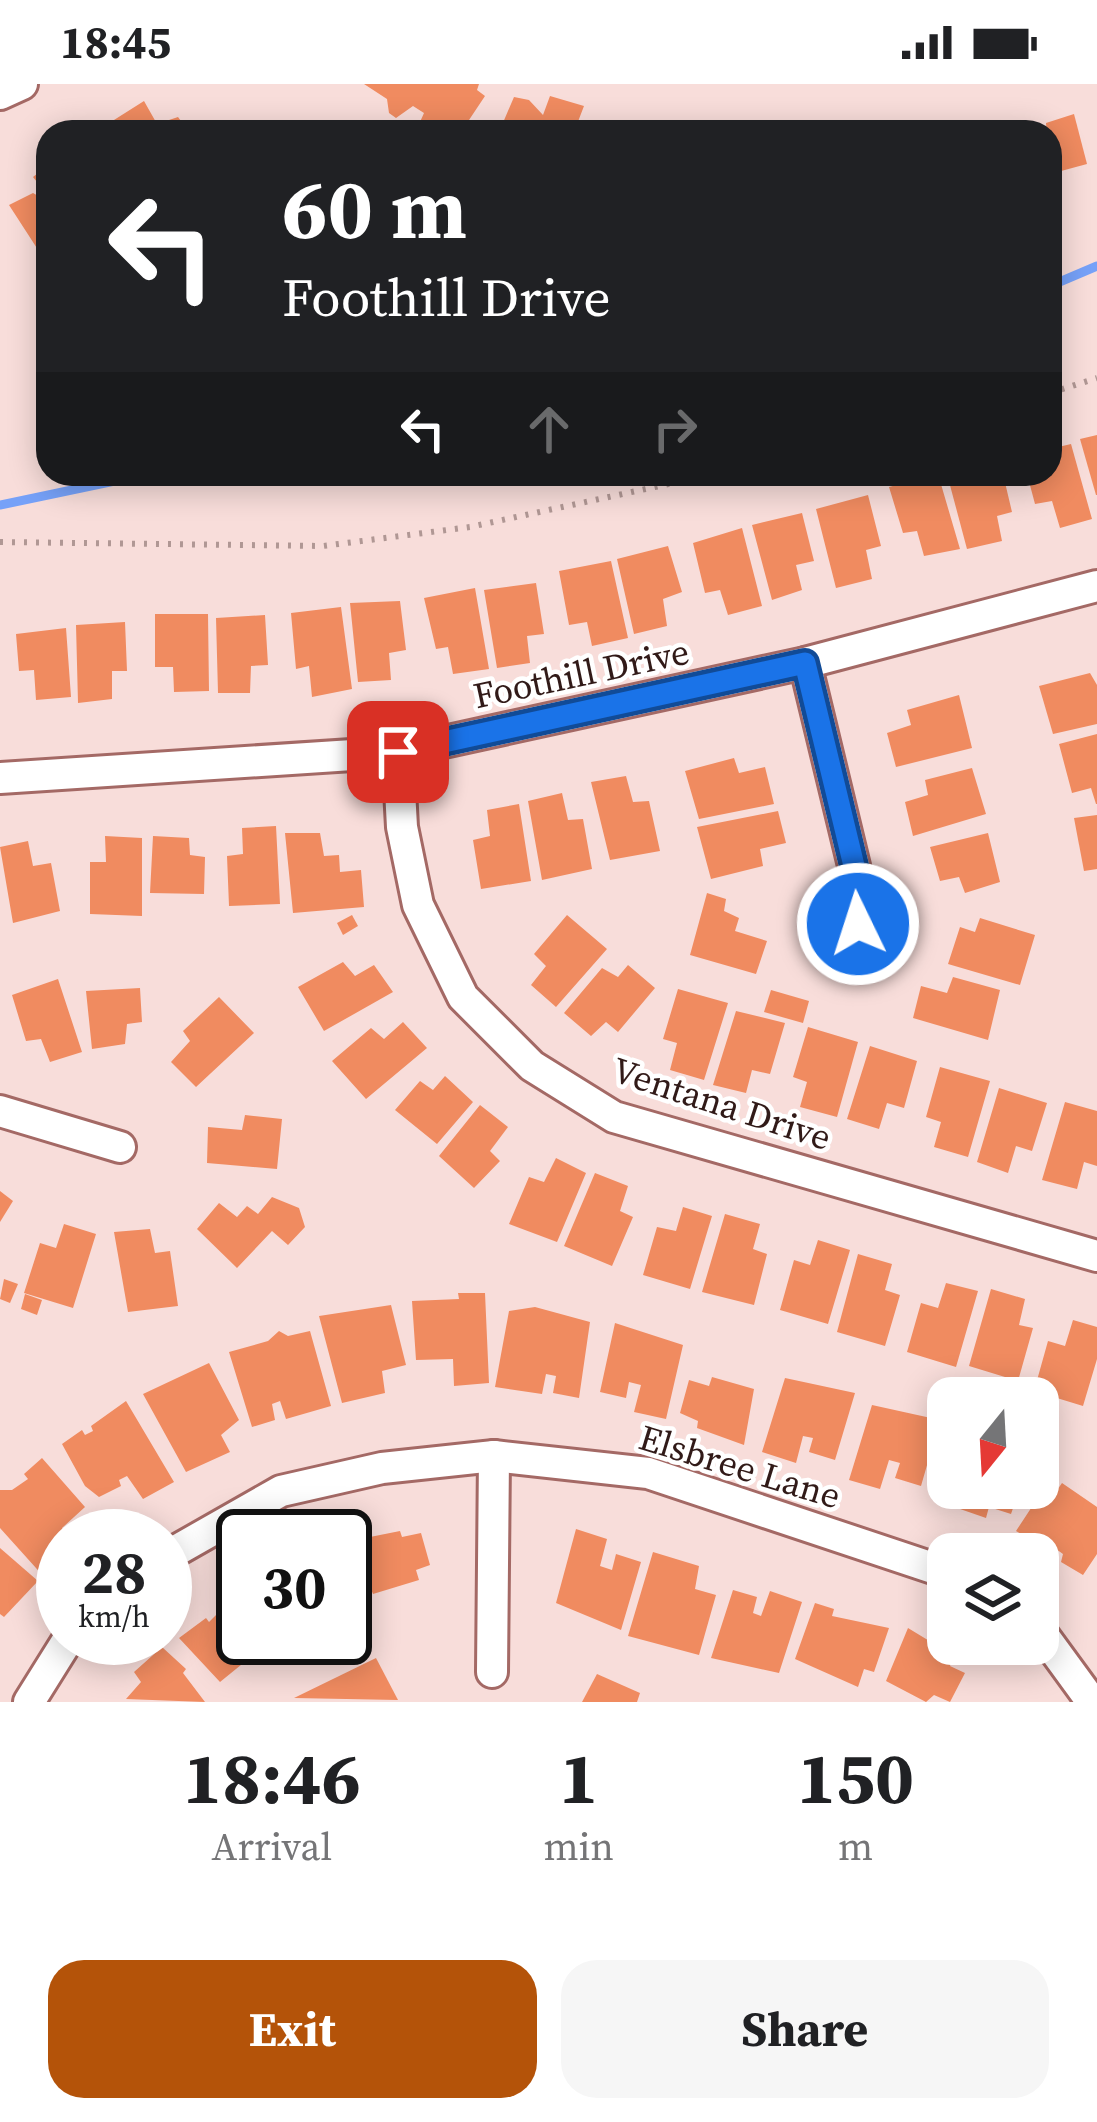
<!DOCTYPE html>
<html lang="en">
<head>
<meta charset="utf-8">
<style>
  :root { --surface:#fff; --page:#f6f6f6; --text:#202124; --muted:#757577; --accent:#b45309 }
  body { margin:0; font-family:"Source Serif 4",serif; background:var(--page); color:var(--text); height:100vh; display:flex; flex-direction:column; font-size:45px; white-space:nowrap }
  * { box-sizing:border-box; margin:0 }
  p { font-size:39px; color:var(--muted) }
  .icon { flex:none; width:66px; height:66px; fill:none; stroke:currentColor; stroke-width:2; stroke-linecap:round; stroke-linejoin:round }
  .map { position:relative; height:1618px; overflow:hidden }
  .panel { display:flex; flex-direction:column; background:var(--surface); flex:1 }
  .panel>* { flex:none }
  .hud { position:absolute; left:36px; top:36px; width:1026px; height:366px; border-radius:36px; box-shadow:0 6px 30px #0003; background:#202124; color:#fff; overflow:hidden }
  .needle { width:78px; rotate:198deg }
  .fabs { position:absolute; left:927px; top:1293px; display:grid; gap:24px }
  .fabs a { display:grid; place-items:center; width:132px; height:132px; border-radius:24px; background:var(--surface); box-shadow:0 6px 30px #0003; font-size:60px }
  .speed { position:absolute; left:36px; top:1425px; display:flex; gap:24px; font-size:60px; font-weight:700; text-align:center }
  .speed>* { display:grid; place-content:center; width:156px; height:156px; border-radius:50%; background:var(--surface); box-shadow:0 6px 30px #0003; line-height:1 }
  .speed small { font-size:30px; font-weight:400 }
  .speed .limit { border:6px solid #111; border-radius:18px; background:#fff; color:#111 }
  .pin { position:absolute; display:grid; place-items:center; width:102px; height:102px; color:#fff; margin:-51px; border-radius:24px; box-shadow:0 6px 18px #0006 }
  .me { position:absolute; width:132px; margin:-66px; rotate:356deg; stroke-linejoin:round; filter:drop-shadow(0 0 9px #0008) }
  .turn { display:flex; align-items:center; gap:42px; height:252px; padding:0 48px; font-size:54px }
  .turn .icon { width:156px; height:156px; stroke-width:2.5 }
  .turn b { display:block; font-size:84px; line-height:102px }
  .lanes { display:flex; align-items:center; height:114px; padding:0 48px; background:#0003; justify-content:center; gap:60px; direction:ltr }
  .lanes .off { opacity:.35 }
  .eta { display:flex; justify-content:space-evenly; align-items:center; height:204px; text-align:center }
  .eta b { font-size:72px; font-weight:700; line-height:84px }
  .action { display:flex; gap:24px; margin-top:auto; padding:24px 48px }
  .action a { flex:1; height:138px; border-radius:36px; background:var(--accent); color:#fff; font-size:48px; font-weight:700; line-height:138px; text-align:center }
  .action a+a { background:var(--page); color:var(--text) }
  .status { display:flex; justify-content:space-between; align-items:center; height:84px; padding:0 60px; background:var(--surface); direction:ltr }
  .status svg { height:33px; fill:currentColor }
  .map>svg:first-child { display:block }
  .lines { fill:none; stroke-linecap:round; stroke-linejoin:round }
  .stream { stroke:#76a1f8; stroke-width:9 }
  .building { fill:#f08b60 }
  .minor-casing { stroke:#a46965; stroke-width:36 }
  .path { stroke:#b09794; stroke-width:6; stroke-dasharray:3 9; stroke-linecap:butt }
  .minor { stroke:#fff; stroke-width:30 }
  .route-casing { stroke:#114b97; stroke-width:30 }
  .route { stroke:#1a73e8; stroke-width:21 }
  .labels { text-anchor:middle; stroke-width:9; stroke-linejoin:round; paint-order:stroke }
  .street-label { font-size:36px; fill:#311a18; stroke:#fff }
</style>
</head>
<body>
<div class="status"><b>18:45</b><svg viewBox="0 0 49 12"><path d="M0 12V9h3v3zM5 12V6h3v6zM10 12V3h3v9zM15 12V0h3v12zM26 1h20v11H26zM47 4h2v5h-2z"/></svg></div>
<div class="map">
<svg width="1097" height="1618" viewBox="0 0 1097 1618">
  <rect width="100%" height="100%" fill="#f8ddda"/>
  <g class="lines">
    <g class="stream">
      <polyline points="1050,202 1097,182"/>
      <polyline points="0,421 148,390"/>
    </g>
  </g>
  <g class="building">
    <polygon points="364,0 479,0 477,6 485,12 461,48 434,48 420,38 424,29 413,22 396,34 389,29 387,15"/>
    <polygon points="550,12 584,22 574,48 499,48 514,13 529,16 543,31"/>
    <polygon points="144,17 157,40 178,33 189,48 95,48"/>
    <polygon points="1074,30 1087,80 1050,90 1046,39"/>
    <polygon points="48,81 48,168 42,172 9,121 33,109 40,113 46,109 33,93"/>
    <polygon points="1097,351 1097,411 1096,411 1080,355"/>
    <polygon points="1071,360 1092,435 1060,444 1052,417 1035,420 1027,390 1050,390 1050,365"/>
    <polygon points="938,390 960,465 924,472 917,447 903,449 889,403"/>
    <polygon points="947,390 1003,390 1012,428 997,432 1002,457 967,465"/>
    <polygon points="868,411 881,462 866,466 872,495 836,504 816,425"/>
    <polygon points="802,429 814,477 796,481 802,506 772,516 752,441"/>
    <polygon points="742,444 762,522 728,531 720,506 705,509 693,459"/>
    <polygon points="668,462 682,508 663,515 667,542 634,550 617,475"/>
    <polygon points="611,477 628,554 592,562 587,538 569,541 559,487"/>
    <polygon points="536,499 544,550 527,552 530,579 497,584 484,506"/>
    <polygon points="475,504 489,585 453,590 448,563 436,565 424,514"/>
    <polygon points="400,517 406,566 389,569 391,596 358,598 350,519"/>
    <polygon points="341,523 352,605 312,613 309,582 296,585 291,529"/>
    <polygon points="155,530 208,530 209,607 174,608 173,583 155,583"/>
    <polygon points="265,531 268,581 251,582 250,609 218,609 216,534"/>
    <polygon points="125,538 127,587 112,587 112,615 78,619 76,541"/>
    <polygon points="66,544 71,613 36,616 34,586 19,587 16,550"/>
    <polygon points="1090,589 1097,601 1097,640 1053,650 1039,602"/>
    <polygon points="959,611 972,664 896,683 887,649 911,641 907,626"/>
    <polygon points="1097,650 1097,720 1096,720 1091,704 1072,709 1059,660"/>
    <polygon points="734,674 739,689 765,683 774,720 699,735 685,687"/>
    <polygon points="972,684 986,730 913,752 905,718 928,711 925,696"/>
    <polygon points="626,692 633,718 649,717 660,767 610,776 591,698"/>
    <polygon points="562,709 568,736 583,735 592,785 542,796 528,717"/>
    <polygon points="519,720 531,797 481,805 473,756 490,752 487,726"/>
    <polygon points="778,727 786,759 760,765 763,782 711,795 697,743"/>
    <polygon points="1097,731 1097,785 1084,787 1074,734"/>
    <polygon points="276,742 280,820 229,822 227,772 243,770 242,744"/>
    <polygon points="285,749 320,749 324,772 339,771 340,788 361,786 364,823 293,829"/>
    <polygon points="988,749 1000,798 965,809 959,793 940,797 930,763"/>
    <polygon points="105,752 142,754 142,832 90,830 90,778 106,778"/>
    <polygon points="153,752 189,754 190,771 205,773 204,810 150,809"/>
    <polygon points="28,757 33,782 51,779 60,827 13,839 0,763"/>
    <polygon points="707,809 726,815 724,827 739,834 735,847 767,857 756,890 690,871"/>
    <polygon points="352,831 358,842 343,851 337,839"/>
    <polygon points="567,831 607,865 556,923 531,901 546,882 534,870"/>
    <polygon points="980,834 1035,851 1020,901 948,880 960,843 975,848"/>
    <polygon points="343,878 355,892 374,881 393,908 324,947 298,903"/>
    <polygon points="628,881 655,904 618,948 606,938 591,952 564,929 602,884 618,893"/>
    <polygon points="953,893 1000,906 988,956 913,934 921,902 947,909"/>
    <polygon points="58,895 82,968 50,978 41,955 26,957 12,911"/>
    <polygon points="140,904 142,938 127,940 125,960 92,965 86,907"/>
    <polygon points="678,905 728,919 704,996 670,986 677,959 663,955"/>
    <polygon points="771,906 809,917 803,939 764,928"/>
    <polygon points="219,913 254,949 196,1003 171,978 190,957 183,947"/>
    <polygon points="736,927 785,939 770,990 752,986 746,1009 713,1001"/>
    <polygon points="403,938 427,964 366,1015 332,977 371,944 384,955"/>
    <polygon points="808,943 858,958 837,1033 800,1023 807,998 793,993"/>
    <polygon points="870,962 917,977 904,1024 887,1019 879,1045 847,1035"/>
    <polygon points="940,983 990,997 968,1073 934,1063 941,1038 926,1033"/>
    <polygon points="445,992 473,1018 437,1060 395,1026 420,997 433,1006"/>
    <polygon points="999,1004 1047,1019 1032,1067 1016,1062 1008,1089 977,1078"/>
    <polygon points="1065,1018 1097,1027 1097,1082 1084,1078 1077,1105 1042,1096"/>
    <polygon points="480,1021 508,1043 490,1067 500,1077 474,1104 439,1072"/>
    <polygon points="245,1031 282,1035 277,1085 207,1079 208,1043 242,1046"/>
    <polygon points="556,1074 586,1089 557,1158 509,1140 529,1093 544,1098"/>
    <polygon points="595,1089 628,1102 620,1127 633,1133 612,1182 564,1162"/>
    <polygon points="0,1107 13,1117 0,1138"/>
    <polygon points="272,1113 299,1124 305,1143 288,1161 272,1147 237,1184 197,1145 219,1119 237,1133 247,1122 258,1130"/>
    <polygon points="683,1123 712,1132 690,1205 643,1191 657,1143 676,1147"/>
    <polygon points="725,1130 760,1140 753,1165 767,1170 754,1221 702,1208"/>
    <polygon points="64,1140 96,1150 73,1224 24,1209 40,1159 56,1164"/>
    <polygon points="150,1145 155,1169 170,1167 178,1222 128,1228 114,1148"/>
    <polygon points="818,1156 850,1166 828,1240 780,1226 794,1176 810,1181"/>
    <polygon points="858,1170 892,1180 885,1206 900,1211 885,1262 837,1248"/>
    <polygon points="4,1195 18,1200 10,1219 0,1215"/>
    <polygon points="946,1199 978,1207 956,1283 907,1268 921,1219 938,1224"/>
    <polygon points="991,1205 1025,1215 1019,1241 1033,1244 1018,1297 969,1282"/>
    <polygon points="458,1209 485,1209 489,1299 454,1302 453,1275 416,1276 412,1217 459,1215"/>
    <polygon points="25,1210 42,1216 37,1231 21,1225"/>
    <polygon points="391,1221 406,1281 382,1287 385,1309 342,1319 319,1232"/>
    <polygon points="535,1223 590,1238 579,1314 553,1309 556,1292 546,1290 542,1310 495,1303 509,1227"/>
    <polygon points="1073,1236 1097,1243 1097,1275 1083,1322 1034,1307 1048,1257 1065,1262"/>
    <polygon points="615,1239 683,1261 666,1335 634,1328 641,1301 629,1298 626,1314 600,1308"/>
    <polygon points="279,1247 288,1252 310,1247 331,1322 286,1335 280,1317 272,1320 275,1336 252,1343 229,1268 268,1257"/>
    <polygon points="209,1279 239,1336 221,1351 230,1368 186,1388 143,1310"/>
    <polygon points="712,1293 754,1305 744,1361 697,1344 698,1337 680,1329 689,1296 709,1302"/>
    <polygon points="785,1294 855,1309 835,1376 809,1368 813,1354 803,1352 796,1379 762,1368"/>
    <polygon points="126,1317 174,1398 143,1415 127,1392 119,1396 121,1402 99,1413 85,1402 62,1360 82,1346 85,1351 93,1347 91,1342"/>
    <polygon points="872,1321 940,1336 921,1402 895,1394 900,1379 889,1376 880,1405 849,1396"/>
    <polygon points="42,1374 85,1423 62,1444 69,1452 63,1452 63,1476 45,1494 0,1444 0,1406 12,1406 28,1395 24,1390"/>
    <polygon points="948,1389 948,1404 1020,1404 1011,1430 989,1423 986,1434 937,1417"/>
    <polygon points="1062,1399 1097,1423 1097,1470 1083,1491 1061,1478 1063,1470 1049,1460 1045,1464 1016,1447 1039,1412 1049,1418"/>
    <polygon points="576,1445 607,1455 600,1482 612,1486 616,1470 641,1478 621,1546 556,1519"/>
    <polygon points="400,1447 402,1453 421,1449 430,1481 416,1486 419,1496 373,1510 350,1457"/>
    <polygon points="0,1464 38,1497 4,1533 0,1530"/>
    <polygon points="653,1468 699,1482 695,1505 716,1511 699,1571 628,1552"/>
    <polygon points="733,1506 757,1513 753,1529 761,1532 770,1507 802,1518 779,1589 711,1574"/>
    <polygon points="345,1509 359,1539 345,1546"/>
    <polygon points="243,1519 243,1554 256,1554 251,1559 257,1568 220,1598 179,1554 206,1534 209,1538 222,1525 226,1532"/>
    <polygon points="815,1519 834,1525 832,1532 889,1544 874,1588 864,1585 858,1603 795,1575"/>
    <polygon points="908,1544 954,1572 950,1582 965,1589 950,1618 934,1611 926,1618 886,1597"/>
    <polygon points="162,1563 186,1585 183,1589 205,1618 126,1615 141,1598 134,1588"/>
    <polygon points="376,1574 398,1616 294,1614"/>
    <polygon points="597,1590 640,1609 637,1618 582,1618"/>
  </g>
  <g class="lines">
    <g class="minor-casing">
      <g id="minor">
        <polyline points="0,10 22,0"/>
        <polyline points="805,579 856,790 858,840"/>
        <polyline points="398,668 402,743 418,821 463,913 532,982 614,1033 1097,1172"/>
        <polyline points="0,694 398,668 805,579 1097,502"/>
        <polyline points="0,1027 120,1063"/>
        <polyline points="165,1473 281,1407 382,1384 494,1372 648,1389 948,1489"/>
        <polyline points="1038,1544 1092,1618"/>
        <polyline points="492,1588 494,1372"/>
        <polyline points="29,1618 69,1554"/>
      </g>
    </g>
    <g class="path">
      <polyline points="1050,309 1097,294"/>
      <polyline points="0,458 323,462 470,443 715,390"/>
    </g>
    <use href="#minor" class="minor"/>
  </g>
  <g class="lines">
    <g class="route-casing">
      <polyline id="route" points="398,668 805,579 856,790 858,840"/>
    </g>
    <use href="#route" class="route"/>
  </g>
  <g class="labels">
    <g class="street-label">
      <text transform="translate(581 589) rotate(-12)" y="13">Foothill Drive</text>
      <text transform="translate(722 1019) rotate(18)" y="13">Ventana Drive</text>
      <text transform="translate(740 1382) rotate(17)" y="13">Elsbree Lane</text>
    </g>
  </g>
</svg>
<div class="fabs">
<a><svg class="needle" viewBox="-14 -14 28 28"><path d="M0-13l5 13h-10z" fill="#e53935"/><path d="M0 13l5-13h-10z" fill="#757577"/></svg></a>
<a><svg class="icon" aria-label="layers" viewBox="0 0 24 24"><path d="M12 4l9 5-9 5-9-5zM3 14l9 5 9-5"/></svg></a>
</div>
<div class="speed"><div>28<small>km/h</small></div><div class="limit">30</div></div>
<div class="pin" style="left:398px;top:668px;background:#d93025"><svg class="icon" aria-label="arrive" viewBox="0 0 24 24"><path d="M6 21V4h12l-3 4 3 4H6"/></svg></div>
<svg class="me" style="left:858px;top:840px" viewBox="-20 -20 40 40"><circle r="17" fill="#1a73e8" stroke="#fff" stroke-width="3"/><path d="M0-11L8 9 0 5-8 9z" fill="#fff"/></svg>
<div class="hud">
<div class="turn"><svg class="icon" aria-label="left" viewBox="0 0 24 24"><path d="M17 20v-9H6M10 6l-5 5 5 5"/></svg><div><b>60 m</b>Foothill Drive</div></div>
<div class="lanes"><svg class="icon" aria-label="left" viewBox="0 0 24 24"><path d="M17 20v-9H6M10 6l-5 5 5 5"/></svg><svg class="icon off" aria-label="ahead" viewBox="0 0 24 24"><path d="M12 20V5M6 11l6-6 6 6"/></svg><svg class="icon off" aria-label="right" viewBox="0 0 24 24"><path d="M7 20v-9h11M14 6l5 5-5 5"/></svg></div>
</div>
</div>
<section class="panel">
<div class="eta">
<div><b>18:46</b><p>Arrival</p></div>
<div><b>1</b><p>min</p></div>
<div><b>150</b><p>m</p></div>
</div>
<div class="action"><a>Exit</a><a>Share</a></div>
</section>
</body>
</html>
